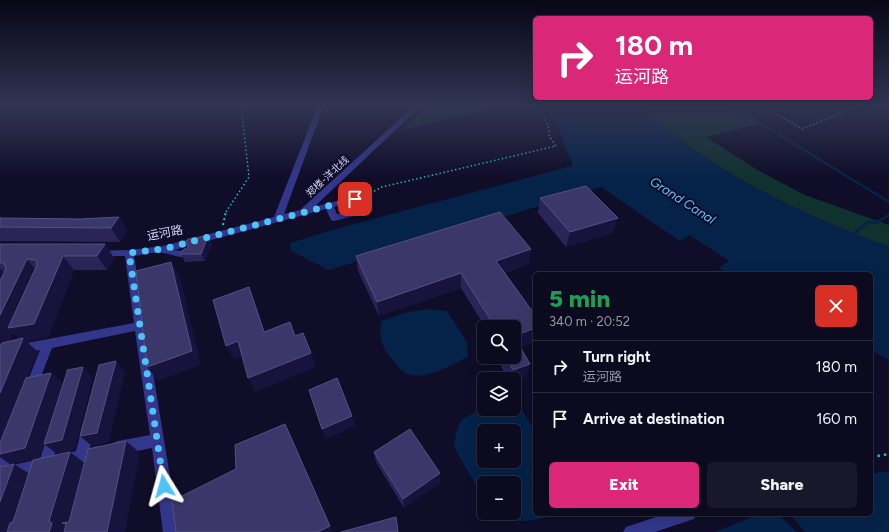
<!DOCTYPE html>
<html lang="en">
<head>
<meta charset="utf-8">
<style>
  :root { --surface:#0b0a1e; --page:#19182b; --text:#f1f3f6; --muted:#9a9aa4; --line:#2b2b3c; --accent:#db2777 }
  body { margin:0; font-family:Figtree,"Noto Sans SC",sans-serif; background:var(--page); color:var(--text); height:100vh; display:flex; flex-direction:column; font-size:15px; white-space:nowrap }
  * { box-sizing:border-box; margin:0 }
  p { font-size:13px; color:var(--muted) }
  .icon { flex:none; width:22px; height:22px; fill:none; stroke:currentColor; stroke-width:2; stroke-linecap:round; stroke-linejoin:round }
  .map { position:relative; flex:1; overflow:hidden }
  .panel { position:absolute; left:533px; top:272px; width:340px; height:244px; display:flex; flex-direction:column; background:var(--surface); border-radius:6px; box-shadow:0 4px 16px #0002,0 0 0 1px var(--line) }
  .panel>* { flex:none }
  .banner { position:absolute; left:533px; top:16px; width:340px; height:84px; border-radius:6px; box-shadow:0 4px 16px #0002,0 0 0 1px var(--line); background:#db2777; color:#fff; overflow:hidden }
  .controls { position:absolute; left:477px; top:320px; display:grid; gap:8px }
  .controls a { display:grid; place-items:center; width:44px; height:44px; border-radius:6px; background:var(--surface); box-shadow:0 4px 16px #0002,0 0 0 1px var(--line); font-size:20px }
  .pin { position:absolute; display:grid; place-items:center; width:34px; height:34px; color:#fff; margin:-17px; border-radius:8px; box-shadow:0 2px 6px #0006 }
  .me { position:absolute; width:44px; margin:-22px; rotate:352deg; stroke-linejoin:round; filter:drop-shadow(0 0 3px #0008) }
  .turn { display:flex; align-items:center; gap:14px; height:84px; padding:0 16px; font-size:18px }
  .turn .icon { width:52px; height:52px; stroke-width:2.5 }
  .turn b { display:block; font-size:28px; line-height:34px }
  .round { display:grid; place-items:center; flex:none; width:42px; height:42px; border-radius:6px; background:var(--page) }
  .summary { display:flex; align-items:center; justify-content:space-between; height:68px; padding:0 16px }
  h1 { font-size:24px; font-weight:800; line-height:30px; color:#1e9e55 }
  .cta { display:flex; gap:8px; margin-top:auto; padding:8px 16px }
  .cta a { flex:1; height:46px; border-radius:6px; background:var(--accent); color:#fff; font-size:16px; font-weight:800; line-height:46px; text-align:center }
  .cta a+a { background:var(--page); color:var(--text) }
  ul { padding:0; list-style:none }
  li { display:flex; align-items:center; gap:12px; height:52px; padding:0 16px; border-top:1px solid var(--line) }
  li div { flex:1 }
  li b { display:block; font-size:15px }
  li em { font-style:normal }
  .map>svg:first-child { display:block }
  .green { fill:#0f322e }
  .water { fill:#052349; fill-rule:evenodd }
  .pier { fill:#0f0d28 }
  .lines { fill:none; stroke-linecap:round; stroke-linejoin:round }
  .stream-far1 { stroke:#052349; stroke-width:2.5 }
  .stream { stroke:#052349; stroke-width:3 }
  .path-far2 { stroke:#22c4ad; stroke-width:1.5; stroke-dasharray:1.5 2.5; stroke-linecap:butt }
  .path-far1 { stroke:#22c4ad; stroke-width:2; stroke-dasharray:2 3; stroke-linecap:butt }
  .path { stroke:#22c4ad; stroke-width:2.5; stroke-dasharray:2.5 4; stroke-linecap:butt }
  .minor { fill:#33378c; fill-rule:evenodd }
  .wall { fill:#2a2458; fill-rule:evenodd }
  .shaded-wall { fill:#17133d }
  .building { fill:#3c376a; stroke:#545081 }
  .route { stroke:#4fc3f7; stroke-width:7; stroke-dasharray:0 12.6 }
  .labels { text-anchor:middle; stroke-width:4; stroke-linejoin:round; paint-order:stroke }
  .far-street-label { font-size:10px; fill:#d5d4ff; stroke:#0f0d28 }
  .street-label { font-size:12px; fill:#d5d4ff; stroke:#0f0d28 }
  .water-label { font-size:13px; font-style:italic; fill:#62c3ff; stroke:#0f0d28 }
</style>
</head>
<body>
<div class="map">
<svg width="889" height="532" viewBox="0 0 889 532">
  <rect width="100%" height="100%" fill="#0f0d28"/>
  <g class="green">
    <polygon points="429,105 488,105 490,109 402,130"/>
    <path d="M644,105h85l30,19 -53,13 53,34 46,24 84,30v22c-70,-26 -139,-57 -200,-101 -15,-11 -28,-24 -41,-36z"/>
  </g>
  <g class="water">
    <path d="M543,105h101l4,5c13,12 26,25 41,36 61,44 130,75 200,101v113l-18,-10v-76h-143l-127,-87 -272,83 -38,-19 -1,-8 49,-15 233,-62v-5l-7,-12 -5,-19z"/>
    <path d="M428,309l19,2 20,31 1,15c-15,7 -49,27 -64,15 -5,-3 -9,-9 -13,-14 -10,-13 -12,-20 -10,-37l23,-8z"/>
    <path d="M514,397l21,34v83h25c-18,4 -42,14 -58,-1h12v-30h-30v11l-10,-12 -20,-35 2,-14 5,-13 23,-13v2h30zM484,431h30v30h-30z"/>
    <polygon points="883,471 889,473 889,532 805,532 790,514 871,514 871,475"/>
    <polygon points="760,514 778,514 797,532 715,532"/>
  </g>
  <polygon class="pier" points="690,235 729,261 718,268 680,241"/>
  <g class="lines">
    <g class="stream-far1">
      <polyline points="730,105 889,202"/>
      <polyline points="760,105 803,128 860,105"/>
      <polyline points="887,105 889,106"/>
    </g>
    <polyline class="stream" points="854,234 868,222 876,223 889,215"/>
    <g class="path-far2">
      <polyline points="760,105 802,129 862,105"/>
      <polyline points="885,105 889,107"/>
      <polyline points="367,195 382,187 556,146 549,136 549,129 544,116 533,105"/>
      <polyline points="226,212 249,177 241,105"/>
    </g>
    <polyline class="path-far1" points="223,225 226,211"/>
    <polyline class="path" points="871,457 889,454"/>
    <g class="minor">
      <path d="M318,105h6l-40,109 16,-4 115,-105h7l-108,102 41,-11 4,3 -1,2 -24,6 3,7 18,-4 3,1 1,2 -1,2 -24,6 -3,-1 -5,-11 -152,41 16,2 2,2 -2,2c-10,3 -18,-2 -27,-3 -9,-2 -20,2 -29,3l45,276h-16l-11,-84 -34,7 -5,-2 -2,-5 2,-5 5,-2 32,-6 -15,-104 -83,17 -17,44 -4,2 -4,-2 -2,-4 15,-38 -40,8v-10l134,-25 -9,-67h-28l-5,-3 2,-2 35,-1 34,-4 111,-29z"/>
      <polygon points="88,422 93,424 95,428 90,448 98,446 103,448 105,453 103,458 65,467 60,465 58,460 60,455 76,451 83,424"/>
      <polygon points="54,430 59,431 61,436 48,475 43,477 37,473 0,482 0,451 3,443 8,441 13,443 15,448 8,466 40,459 49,431"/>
      <polygon points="665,514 696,514 694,519 655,532 623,532 626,527"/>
    </g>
  </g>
  <g class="wall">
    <polygon points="353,196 372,204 374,212 360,215 360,211 355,203"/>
    <polygon points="540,198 613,233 566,247 538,213"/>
    <polygon points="119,217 127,231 120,242 0,241 0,218 81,219"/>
    <polygon points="208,236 212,243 205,261 185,262 181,254 189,248 186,243"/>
    <path d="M0,244h105l9,14 -7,12h-33l-26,67 -22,4 12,11 -11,26 24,-5 12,11 -24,74 -29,6 -10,-7zM13,333l7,6 -11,2z"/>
    <polygon points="531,249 528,264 505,273 535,315 535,341 521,347 527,377 514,379 508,379 499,362 499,357 514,357 514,327 485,327 461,288 379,316 358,271 356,256"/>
    <polygon points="374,452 440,473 440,482 404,508 376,462"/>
  </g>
  <g class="shaded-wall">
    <polygon points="372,204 374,212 360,215 359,208"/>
    <polygon points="119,217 127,231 120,242 111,228"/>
    <polygon points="618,218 613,233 566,247 570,232"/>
    <polygon points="208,236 212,243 205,261 201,254"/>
    <polygon points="105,244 114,258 107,270 97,256"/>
    <polygon points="531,249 528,264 495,276 496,261"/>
    <polygon points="63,256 74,270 48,337 26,341 38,352 0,447 0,393 22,342 13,333 7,346 0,348 0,315 27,259 39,274"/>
    <polygon points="171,262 180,277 201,365 158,381 147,367"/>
    <polygon points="0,268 9,278 0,294"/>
    <polygon points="461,273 461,288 379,316 377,302"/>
    <polygon points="249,287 255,302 270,347 264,332"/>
    <polygon points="535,328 535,341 514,350 514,336"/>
    <polygon points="238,341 245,355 234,360 226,346"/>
    <polygon points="311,353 316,367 255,392 248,378"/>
    <polygon points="116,361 125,372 109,442 92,446 80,436"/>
    <polygon points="530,364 527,377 514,383 514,379 511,379 513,370"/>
    <polygon points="83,367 93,378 75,450 57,454 44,444"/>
    <polygon points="51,373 63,384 39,458 10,464 0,457 0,454"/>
    <polygon points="352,416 355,426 326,439 322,429"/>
    <polygon points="285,424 292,438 333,532 318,532"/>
    <polygon points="126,441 140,453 125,532 107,532"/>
    <polygon points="70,452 86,464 69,526 66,524 62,523 69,527 68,532 49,532 49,521"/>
    <polygon points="14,464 33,476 15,532 0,532 0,502"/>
    <polygon points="440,473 440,482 404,508 403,499"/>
  </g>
  <g class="building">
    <polygon points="586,186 618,218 570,232 540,198"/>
    <polygon points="366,192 372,204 359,208 359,205 353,196"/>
    <polygon points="500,212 531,249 496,261 535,315 535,328 514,336 530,364 513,370 506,357 514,357 514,327 495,327 461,273 377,302 356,256"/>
    <polygon points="119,217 111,228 0,227 0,218 81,219"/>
    <polygon points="208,236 201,254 181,254 183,250 189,247 186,243 188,239"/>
    <polygon points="0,244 105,244 97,256 63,256 34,324 8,328 37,265 36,260 27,259 0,315 0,281 6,269 4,263 0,263"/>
    <polygon points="171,262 192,351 147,367 136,271"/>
    <polygon points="249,287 264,332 290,322 295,336 303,333 311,353 248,378 238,341 226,346 213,300"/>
    <polygon points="23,338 0,393 0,347 2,343"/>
    <polygon points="116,361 97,433 80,436 99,365"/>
    <polygon points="83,367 62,440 44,444 67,372 67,370"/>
    <polygon points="51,373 25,448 0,454 0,443 26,378"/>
    <polygon points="337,378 352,416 322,429 309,390"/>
    <polygon points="285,424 330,526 318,532 176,532 172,501 236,469 235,445"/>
    <polygon points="410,429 440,473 403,499 374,452"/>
    <polygon points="126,441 107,532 64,532 66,524 62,523 69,522 88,449"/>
    <polygon points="70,452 49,521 52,523 49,532 7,532 10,523 13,522 33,460"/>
    <polygon points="14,464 0,502 0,467"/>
    <polygon points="396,517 398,532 341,532"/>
  </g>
  <linearGradient id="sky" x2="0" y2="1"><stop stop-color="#080716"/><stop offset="0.59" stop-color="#313553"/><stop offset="1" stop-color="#313553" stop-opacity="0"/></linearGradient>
  <rect width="889" height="179" fill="url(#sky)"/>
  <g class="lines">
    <polyline class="route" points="164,486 129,253 163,249 355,199"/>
  </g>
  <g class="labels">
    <g class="far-street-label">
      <text transform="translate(327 176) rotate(-43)" y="4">郑楼-洋北线</text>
    </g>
    <g class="street-label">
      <text transform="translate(165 233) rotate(-11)" y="4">运河路</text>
    </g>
    <g class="water-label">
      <text transform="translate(683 200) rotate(33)" y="5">Grand Canal</text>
    </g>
  </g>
</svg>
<div class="controls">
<a><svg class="icon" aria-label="search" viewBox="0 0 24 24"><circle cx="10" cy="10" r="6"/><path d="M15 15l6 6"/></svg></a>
<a><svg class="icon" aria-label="layers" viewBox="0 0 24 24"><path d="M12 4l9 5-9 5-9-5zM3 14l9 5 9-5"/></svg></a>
<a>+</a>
<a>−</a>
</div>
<div class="pin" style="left:355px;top:199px;background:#d93025"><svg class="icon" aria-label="arrive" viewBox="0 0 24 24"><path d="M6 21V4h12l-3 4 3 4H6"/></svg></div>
<svg class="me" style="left:164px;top:486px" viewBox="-20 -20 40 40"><path d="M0-17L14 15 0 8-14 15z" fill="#4fc3f7" stroke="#fff" stroke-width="4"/></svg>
<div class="banner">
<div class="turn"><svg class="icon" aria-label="right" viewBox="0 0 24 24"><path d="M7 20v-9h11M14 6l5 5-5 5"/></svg><div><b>180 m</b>运河路</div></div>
</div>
<section class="panel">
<div class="summary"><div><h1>5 min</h1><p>340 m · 20:52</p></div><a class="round" style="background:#d93025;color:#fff"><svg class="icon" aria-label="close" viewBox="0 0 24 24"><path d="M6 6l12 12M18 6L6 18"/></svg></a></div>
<ul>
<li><svg class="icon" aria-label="right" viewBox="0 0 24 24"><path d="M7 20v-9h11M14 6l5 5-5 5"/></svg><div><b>Turn right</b><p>运河路</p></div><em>180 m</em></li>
<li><svg class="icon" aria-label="arrive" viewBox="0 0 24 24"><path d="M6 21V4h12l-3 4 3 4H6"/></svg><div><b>Arrive at destination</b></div><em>160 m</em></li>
</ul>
<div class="cta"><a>Exit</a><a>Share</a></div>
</section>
</div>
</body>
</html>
